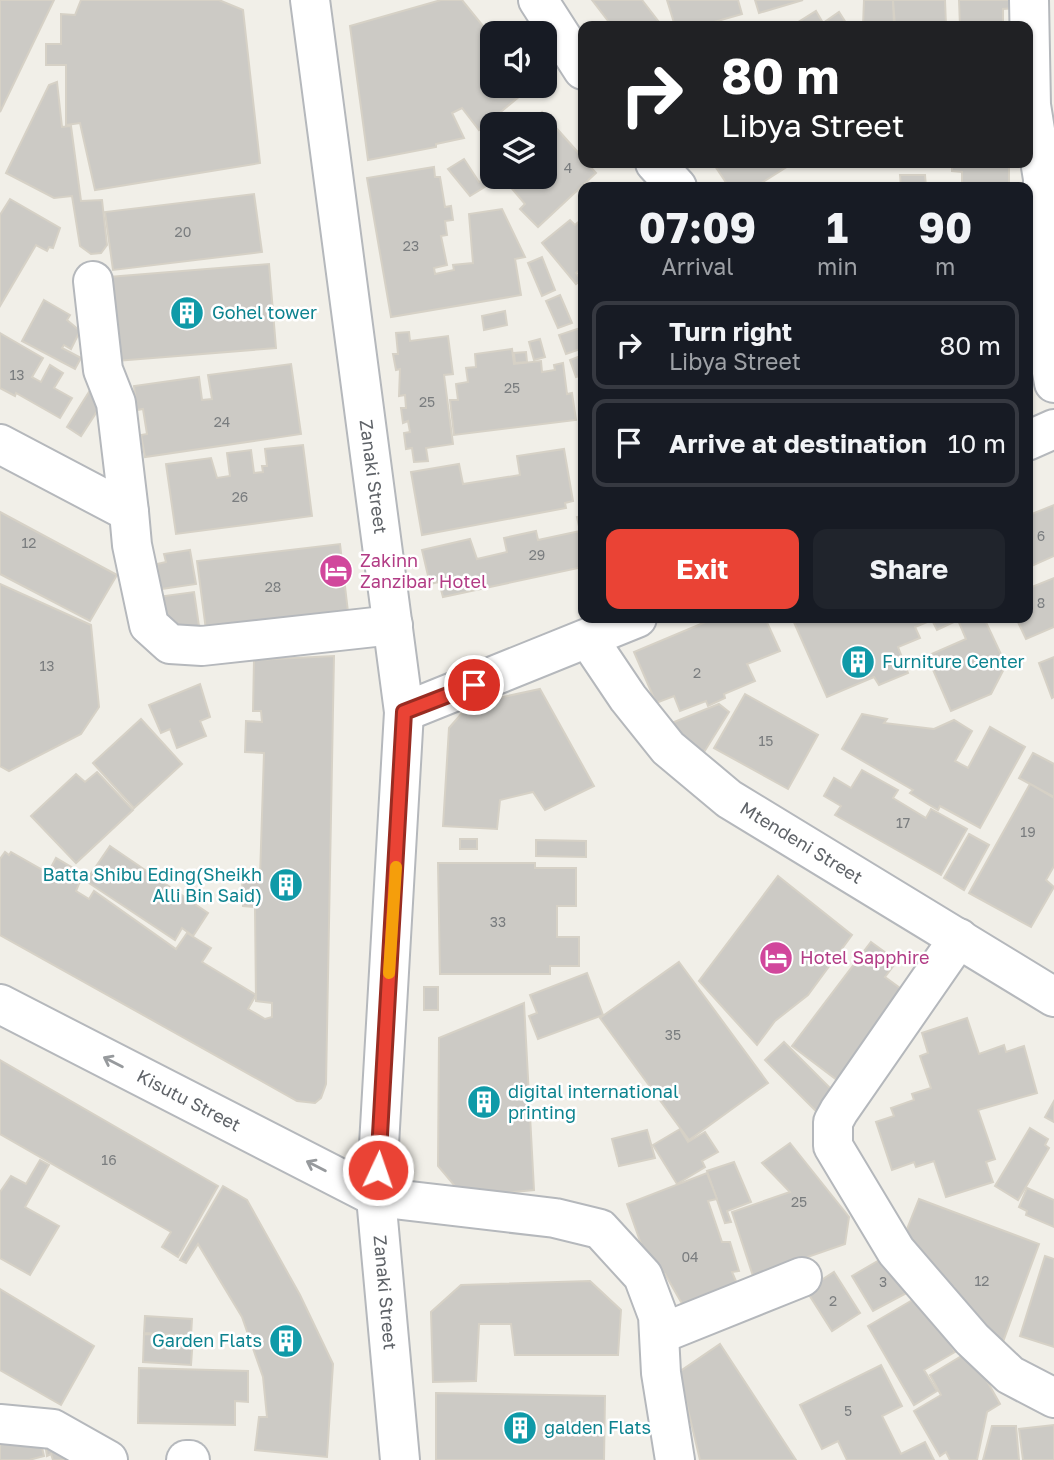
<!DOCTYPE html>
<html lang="en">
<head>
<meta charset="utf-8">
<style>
  :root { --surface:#171b24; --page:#20242c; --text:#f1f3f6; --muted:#9ea1a6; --line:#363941; --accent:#ea4335 }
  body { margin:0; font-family:"Golos Text",sans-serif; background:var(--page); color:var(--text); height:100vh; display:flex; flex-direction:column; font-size:26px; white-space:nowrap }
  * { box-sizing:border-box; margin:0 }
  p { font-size:23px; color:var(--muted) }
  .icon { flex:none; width:38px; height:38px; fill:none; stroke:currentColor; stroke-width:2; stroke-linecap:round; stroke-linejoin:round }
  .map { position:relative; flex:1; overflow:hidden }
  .side { position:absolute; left:578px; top:182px; width:455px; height:441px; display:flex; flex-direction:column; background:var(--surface); border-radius:14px; box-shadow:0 2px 5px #0004 }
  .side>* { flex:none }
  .banner { position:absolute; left:578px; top:21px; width:455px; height:147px; border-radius:14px; box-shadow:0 2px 5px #0004; background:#202124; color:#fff; overflow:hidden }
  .tools { position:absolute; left:480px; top:21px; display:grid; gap:14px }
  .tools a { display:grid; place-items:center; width:77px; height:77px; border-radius:14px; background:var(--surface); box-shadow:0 2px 5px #0004; font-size:35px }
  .pin { position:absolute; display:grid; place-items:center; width:60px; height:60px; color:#fff; margin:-30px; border:4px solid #fff; border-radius:50%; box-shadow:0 2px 7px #0007 }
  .me { position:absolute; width:77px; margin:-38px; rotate:3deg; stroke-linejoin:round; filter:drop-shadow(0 0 5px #0008) }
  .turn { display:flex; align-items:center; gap:24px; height:147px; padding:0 28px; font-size:32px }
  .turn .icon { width:91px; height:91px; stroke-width:2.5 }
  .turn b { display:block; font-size:49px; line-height:60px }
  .eta { display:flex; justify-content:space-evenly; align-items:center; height:119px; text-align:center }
  .eta b { font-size:42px; font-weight:700; line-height:49px }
  .primary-button { display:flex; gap:14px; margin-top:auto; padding:14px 28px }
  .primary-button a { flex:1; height:80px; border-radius:14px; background:var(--accent); color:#fff; font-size:28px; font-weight:700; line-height:80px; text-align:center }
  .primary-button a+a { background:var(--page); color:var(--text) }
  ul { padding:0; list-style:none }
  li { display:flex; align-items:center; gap:21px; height:88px; margin:0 14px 10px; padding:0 14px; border:4px solid var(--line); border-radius:14px }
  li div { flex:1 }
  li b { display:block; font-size:26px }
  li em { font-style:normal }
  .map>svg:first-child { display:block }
  .building { fill:#cccac5; stroke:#d6d1c6; stroke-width:2 }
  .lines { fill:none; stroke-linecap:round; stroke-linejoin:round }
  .minor-casing { stroke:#b5b8bc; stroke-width:42 }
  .minor { stroke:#fff; stroke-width:38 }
  .oneway { stroke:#979a9d }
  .route-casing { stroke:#982c22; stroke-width:18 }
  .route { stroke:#ea4335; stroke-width:12 }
  .slow { stroke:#f59e0b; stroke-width:12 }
  .labels { text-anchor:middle; stroke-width:5; stroke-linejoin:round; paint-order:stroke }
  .number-label { font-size:14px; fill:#7a7d7f }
  .culture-label { font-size:18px; fill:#0d838f; stroke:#fff; text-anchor:start }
  .street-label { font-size:18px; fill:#5f6368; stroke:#fff }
  .hotel-label { font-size:18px; fill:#b23c85; stroke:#fff; text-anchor:start }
</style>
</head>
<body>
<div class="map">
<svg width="1054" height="1460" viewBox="0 0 1054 1460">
  <rect width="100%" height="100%" fill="#f1efe8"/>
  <g class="building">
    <polygon points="0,0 54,0 0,112"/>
    <polygon points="81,0 219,0 243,10 260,163 95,190 80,123 66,125 66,65 46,65 46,44 61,44 61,14 75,15"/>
    <polygon points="441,0 462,0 492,37 492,86 532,86 479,130 462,108 452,113 464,138 436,144 436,147 368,160 350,26"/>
    <polygon points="592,0 642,0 662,26 612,26"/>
    <polygon points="667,0 738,0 742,14 700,26 675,26"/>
    <polygon points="755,0 803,0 759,13"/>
    <polygon points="864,0 893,0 894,26 863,26"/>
    <polygon points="893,0 945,0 946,26 895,26"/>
    <polygon points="959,0 1014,0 1015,8 1003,9 1003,24 960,26"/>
    <polygon points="816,11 823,23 839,12 848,26 792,26"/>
    <polygon points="57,82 62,127 71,126 81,201 102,200 107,245 101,253 91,254 80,246 72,196 54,198 6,173 49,85"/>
    <polygon points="542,112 583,158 583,163 587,163 596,173 538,227 520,209 525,204 502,177 544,177 544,124 528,124"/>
    <polygon points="464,159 479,182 484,179 488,185 470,196 448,169"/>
    <polygon points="713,163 793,163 755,187 729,187"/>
    <polygon points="952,163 1009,163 1009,187 962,187 962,172 952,171"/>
    <polygon points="434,167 435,177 440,177 445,207 451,206 453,220 445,221 447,235 441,236 447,265 434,268 435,274 454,270 453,265 473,263 469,214 502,209 525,257 515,259 521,295 391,317 367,178"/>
    <polygon points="900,175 925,175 926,187 901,187"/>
    <polygon points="254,194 262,252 113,270 105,212"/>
    <polygon points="10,199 60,228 53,248 49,247 47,251 36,245 0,306 0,215"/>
    <polygon points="583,218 583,267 576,273 581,280 576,284 542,243 570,220 575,225"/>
    <polygon points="542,257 555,290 542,296 528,263"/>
    <polygon points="269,264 276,348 104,362 97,278"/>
    <polygon points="560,295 572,323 558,328 546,301"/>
    <polygon points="44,300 70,315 67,320 80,331 71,349 64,345 62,348 81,358 75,369 22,341"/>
    <polygon points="505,311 507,325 484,330 482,316"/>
    <polygon points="580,328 583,348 566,354 559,335"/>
    <polygon points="409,332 410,341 448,336 453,374 444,375 453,444 426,448 428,461 414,462 412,448 406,449 404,433 410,432 408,421 403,423 401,408 406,408 405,395 399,396 400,369 396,370 393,354 398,354 396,333"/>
    <polygon points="0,333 43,358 32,377 41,382 50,365 63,373 54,388 72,398 60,418 16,393 15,396 0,388"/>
    <polygon points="540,339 545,357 534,360 529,342"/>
    <polygon points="512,349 514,364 541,361 542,372 555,370 554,365 563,363 567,394 572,393 576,420 454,435 450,400 458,400 456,384 468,382 466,368 476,367 475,354"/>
    <polygon points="526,352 527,362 515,363 514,353"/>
    <polygon points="583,355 583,375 576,377 570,360"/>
    <polygon points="291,364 301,434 145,457 141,435 147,434 143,409 137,410 134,386 199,377 202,400 212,399 208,375"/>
    <polygon points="92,387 107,396 81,436 67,427"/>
    <polygon points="303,445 312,516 176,534 166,464 211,458 217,478 230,476 227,453 251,450 254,473 263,472 262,466 267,466 265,449"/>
    <polygon points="564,449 573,501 565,503 566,508 422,535 411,472 459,464 463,484 520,475 517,456"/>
    <polygon points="1054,505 1054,556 1027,568 1027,516"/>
    <polygon points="0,512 117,575 90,621 0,574"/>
    <polygon points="583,516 583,567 443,597 439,582 430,584 422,550 470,539 477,559 507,552 504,538 536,531 538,540 580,531 577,517"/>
    <polygon points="340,544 348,612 206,630 197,561"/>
    <polygon points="190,550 196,584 161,589 157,564 166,562 164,554"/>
    <polygon points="1054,578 1054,627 1026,639 1016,618 1027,618 1027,589"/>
    <polygon points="0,584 91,625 99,707 81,734 9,771 0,766"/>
    <polygon points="194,592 200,633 163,632 157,597"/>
    <polygon points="715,618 765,618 780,651 747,664 755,681 724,694 725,698 708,706 706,701 680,711 674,696 656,703 634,652"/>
    <polygon points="799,618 984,618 1006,665 991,694 951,711 927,656 966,639 958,620 937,630 932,620 915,627 920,638 898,647 908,673 879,685 874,677 827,697 793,620"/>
    <polygon points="334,656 326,1084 321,1098 315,1103 297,1101 0,935 0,859 5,852 9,855 11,852 48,873 56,858 83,874 76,891 89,899 94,891 176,949 187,933 211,948 202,962 256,995 248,1009 265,1019 272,1017 272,1003 256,1001 255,907 243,906 242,878 260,877 264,753 245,752 246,721 262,722 261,711 253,711 254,660"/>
    <polygon points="1054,657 1054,697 1052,698 1039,663"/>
    <polygon points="200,684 210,717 200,721 206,736 177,748 170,729 161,733 149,705"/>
    <polygon points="540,689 594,786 545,810 533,792 500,800 497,829 443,826 449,728 470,704"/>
    <polygon points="745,694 818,735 788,789 714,748"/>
    <polygon points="719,704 729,712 701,757 666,736 674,722"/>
    <polygon points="862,714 887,719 884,723 934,729 954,720 972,731 955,761 968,768 990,727 1025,747 980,828 940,806 938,810 910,793 913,790 842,749"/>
    <polygon points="141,719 182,764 134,808 93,763"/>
    <polygon points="1033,753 1054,764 1054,797 1019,778"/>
    <polygon points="862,770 898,790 893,798 926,818 931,809 967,829 941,875 835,815 841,806 824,796 834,778 851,788"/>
    <polygon points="97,772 133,810 76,863 31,816 76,774 85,782"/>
    <polygon points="1030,784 1054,798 1054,866 1046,880 1054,887 1031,927 969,893"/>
    <polygon points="969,834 989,845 964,890 944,878"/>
    <rect x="460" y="839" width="17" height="10"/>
    <polygon points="536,840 586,841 586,857 536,856"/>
    <polygon points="110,846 208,913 193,936 182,928 175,940 86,881"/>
    <polygon points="438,863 535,863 535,868 576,868 576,906 557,906 557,937 579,937 579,966 550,966 550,974 440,974"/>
    <polygon points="778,876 852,935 808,995 775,1021 757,1045 699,981"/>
    <polygon points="871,942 897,961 885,977 904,991 837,1080 792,1046"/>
    <polygon points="679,962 768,1083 689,1140 600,1018"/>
    <polygon points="587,973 603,1015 538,1039 529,1016 537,1013 530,995"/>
    <rect x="424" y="987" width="14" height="23"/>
    <polygon points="524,1003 534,1190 464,1197 438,1166 439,1038"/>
    <polygon points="967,1018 979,1054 1004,1045 1006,1052 1024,1046 1037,1093 978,1110 995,1159 986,1162 993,1182 946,1197 934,1161 916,1167 914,1162 892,1170 876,1122 894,1116 891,1108 914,1100 912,1094 931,1088 920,1056 928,1053 922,1033"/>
    <polygon points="784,1042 839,1097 820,1115 765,1060"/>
    <polygon points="0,1060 218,1186 178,1257 162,1247 171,1232 0,1134"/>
    <polygon points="1054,1101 1054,1122 1045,1117"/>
    <polygon points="1030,1128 1048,1139 1045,1145 1049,1148 1018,1200 995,1186"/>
    <polygon points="680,1129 688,1142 705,1132 718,1152 702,1161 705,1167 677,1184 653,1145"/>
    <polygon points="647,1130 655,1158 619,1166 612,1139"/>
    <polygon points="790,1143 849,1217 845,1244 753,1276 732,1212 790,1192 762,1163"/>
    <polygon points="40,1160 49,1165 25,1207 59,1226 30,1275 0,1258 0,1192 11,1176 26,1184"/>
    <polygon points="734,1162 751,1202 727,1211 731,1222 725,1223 707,1171"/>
    <polygon points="707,1173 717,1199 708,1201 722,1242 730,1242 739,1271 732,1272 741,1293 688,1314 665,1274 653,1278 627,1204"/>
    <polygon points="223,1186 247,1200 300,1295 333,1364 327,1457 255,1450 259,1417 267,1417 263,1377 242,1317 198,1244 186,1263 180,1260"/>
    <polygon points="1027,1188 1054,1200 1054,1227 1026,1215 1027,1211 1019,1207"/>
    <polygon points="919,1199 1039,1244 997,1358 948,1302 954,1287 923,1276 899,1249"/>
    <polygon points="893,1252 914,1289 873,1311 852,1276"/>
    <polygon points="1045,1256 1054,1259 1054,1347 1020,1336"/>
    <polygon points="834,1272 860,1313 832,1331 806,1290"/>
    <polygon points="590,1281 621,1310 618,1355 515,1355 511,1324 479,1324 476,1381 433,1382 431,1312 461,1285"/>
    <polygon points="0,1289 94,1346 61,1405 0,1370"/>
    <polygon points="921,1295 955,1352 924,1370 937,1391 914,1405 868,1326"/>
    <polygon points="145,1316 192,1319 191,1336 144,1333"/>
    <polygon points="144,1334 193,1337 191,1365 143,1362"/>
    <polygon points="720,1344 796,1460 700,1460 679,1372"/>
    <polygon points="970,1351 1000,1404 987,1412 977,1460 950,1460 946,1452 940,1456 914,1411 941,1395 930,1375"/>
    <polygon points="881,1365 902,1406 882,1416 901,1454 925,1442 934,1460 847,1460 838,1441 822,1449 800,1405"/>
    <polygon points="139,1368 248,1371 248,1402 235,1401 235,1425 138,1423"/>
    <polygon points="436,1393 605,1396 604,1460 436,1460"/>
    <polygon points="1054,1425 1054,1460 1023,1460 1019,1429"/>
    <polygon points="992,1426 1016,1426 1019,1460 983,1460"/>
    <polygon points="38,1431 44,1456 29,1460 0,1460 0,1442"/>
    <polygon points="44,1437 72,1460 53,1460 51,1454 47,1456"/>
  </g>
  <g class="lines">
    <g class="minor-casing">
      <g id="minor">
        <path id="s1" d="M310,0l94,712 -28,485 24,263"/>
        <polyline points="538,0 583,70"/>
        <polyline points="1029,0 1031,105 1043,179 1041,312 1054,383"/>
        <polyline points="655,163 677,187"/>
        <polyline points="93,281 103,370 116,403 129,512"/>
        <polyline points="1027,441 1054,429"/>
        <polyline points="0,444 129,512 132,545 149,625 170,644 202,646 393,625"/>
        <path id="s2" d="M589,640l39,58 40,50 61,51 325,198"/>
        <polyline points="404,712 637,618"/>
        <polyline points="959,938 839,1111 833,1122 833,1146 896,1251 972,1339 1010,1375 1054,1398"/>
        <path id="s3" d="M0,1004l376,193 179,21 45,11 43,47 15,40 3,57 14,87"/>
        <polyline points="660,1334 802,1277"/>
        <polyline points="0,1424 53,1429 108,1460"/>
        <polyline points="186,1460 190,1460"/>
      </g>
    </g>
    <use href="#minor" class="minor"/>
  </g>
  <defs><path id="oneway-shaft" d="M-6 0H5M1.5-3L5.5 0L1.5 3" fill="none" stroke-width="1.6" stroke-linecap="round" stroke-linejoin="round" transform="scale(1.75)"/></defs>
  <g class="oneway">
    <use href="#oneway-shaft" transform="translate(113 1062) rotate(-153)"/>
    <use href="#oneway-shaft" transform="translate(316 1166) rotate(-153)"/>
  </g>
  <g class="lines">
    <g class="route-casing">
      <polyline id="route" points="378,1170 404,712 474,685"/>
    </g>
    <use href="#route" class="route"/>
    <polyline class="slow" points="389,973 396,867"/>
  </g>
  <defs>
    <g id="building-disc" transform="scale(1.75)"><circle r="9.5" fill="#0f9aa8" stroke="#fff"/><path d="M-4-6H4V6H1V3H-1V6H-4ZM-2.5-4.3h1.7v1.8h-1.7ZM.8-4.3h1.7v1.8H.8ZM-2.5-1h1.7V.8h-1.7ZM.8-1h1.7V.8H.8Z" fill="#fff"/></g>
    <g id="hotel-disc" transform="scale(1.75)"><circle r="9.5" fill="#d1479c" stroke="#fff"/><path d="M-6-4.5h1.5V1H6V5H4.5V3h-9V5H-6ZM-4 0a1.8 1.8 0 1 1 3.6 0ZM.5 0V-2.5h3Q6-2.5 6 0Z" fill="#fff"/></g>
  </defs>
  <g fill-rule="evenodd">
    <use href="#building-disc" x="187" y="313"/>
    <use href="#hotel-disc" x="336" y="571"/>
    <use href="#building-disc" x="858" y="662"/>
    <use href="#building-disc" x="286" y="885"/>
    <use href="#hotel-disc" x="776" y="958"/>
    <use href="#building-disc" x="484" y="1102"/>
    <use href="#building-disc" x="286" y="1341"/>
    <use href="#building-disc" x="520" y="1428"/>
  </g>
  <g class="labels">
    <g class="number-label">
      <text x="568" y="173">4</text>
      <text x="183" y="237">20</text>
      <text x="411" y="251">23</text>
      <text x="17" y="380">13</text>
      <text x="512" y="393">25</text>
      <text x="427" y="407">25</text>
      <text x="222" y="427">24</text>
      <text x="240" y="502">26</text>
      <text x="1041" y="541">6</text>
      <text x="29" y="548">12</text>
      <text x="537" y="560">29</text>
      <text x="273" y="592">28</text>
      <text x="1041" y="608">8</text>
      <text x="47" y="671">13</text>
      <text x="697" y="678">2</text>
      <text x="766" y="746">15</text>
      <text x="903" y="828">17</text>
      <text x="1028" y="837">19</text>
      <text x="498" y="927">33</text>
      <text x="673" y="1040">35</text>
      <text x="109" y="1165">16</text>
      <text x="799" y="1207">25</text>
      <text x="690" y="1262">04</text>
      <text x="982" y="1286">12</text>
      <text x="883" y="1287">3</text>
      <text x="833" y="1306">2</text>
      <text x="848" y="1416">5</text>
    </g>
    <g class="culture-label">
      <text x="212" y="319">Gohel tower</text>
      <text x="882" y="668">Furniture Center</text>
      <text x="262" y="881" text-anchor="end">Batta Shibu Eding(Sheikh<tspan x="262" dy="21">Alli Bin Said)</tspan></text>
      <text x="508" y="1098">digital international<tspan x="508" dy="21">printing</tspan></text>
      <text x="262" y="1347" text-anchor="end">Garden Flats</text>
      <text x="544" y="1434">galden Flats</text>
    </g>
    <g class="street-label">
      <text dy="6" stroke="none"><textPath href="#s1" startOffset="481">Zanaki Street</textPath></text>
      <text dy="6" stroke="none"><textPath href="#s2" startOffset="298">Mtendeni Street</textPath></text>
      <text dy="6" stroke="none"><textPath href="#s3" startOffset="212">Kisutu Street</textPath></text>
      <text dy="6" stroke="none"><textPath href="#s1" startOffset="1300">Zanaki Street</textPath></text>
    </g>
    <g class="hotel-label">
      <text x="360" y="567">Zakinn<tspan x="360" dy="21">Zanzibar Hotel</tspan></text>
      <text x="800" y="964">Hotel Sapphire</text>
    </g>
  </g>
</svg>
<div class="tools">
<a><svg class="icon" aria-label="sound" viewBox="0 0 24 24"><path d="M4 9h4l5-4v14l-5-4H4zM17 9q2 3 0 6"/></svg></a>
<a><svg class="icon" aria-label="layers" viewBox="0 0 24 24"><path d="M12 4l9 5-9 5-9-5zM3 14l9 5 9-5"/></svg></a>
</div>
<div class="pin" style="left:474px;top:685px;background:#d93025"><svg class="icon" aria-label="arrive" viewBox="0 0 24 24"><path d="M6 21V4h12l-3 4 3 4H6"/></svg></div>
<svg class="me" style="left:378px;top:1170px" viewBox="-20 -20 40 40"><circle r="17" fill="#ea4335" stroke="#fff" stroke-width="3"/><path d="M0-11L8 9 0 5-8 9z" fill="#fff"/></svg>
<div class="banner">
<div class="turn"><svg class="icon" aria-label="right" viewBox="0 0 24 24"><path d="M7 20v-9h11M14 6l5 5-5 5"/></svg><div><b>80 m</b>Libya Street</div></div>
</div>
<section class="side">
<div class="eta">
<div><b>07:09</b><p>Arrival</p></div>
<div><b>1</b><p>min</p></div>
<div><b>90</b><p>m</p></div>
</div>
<ul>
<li><svg class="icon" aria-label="right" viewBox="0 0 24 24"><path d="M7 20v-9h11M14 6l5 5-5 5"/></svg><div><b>Turn right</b><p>Libya Street</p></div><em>80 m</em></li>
<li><svg class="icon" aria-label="arrive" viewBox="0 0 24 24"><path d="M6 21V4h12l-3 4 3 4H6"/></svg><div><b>Arrive at destination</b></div><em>10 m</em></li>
</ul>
<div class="primary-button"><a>Exit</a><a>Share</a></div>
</section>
</div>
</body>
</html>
